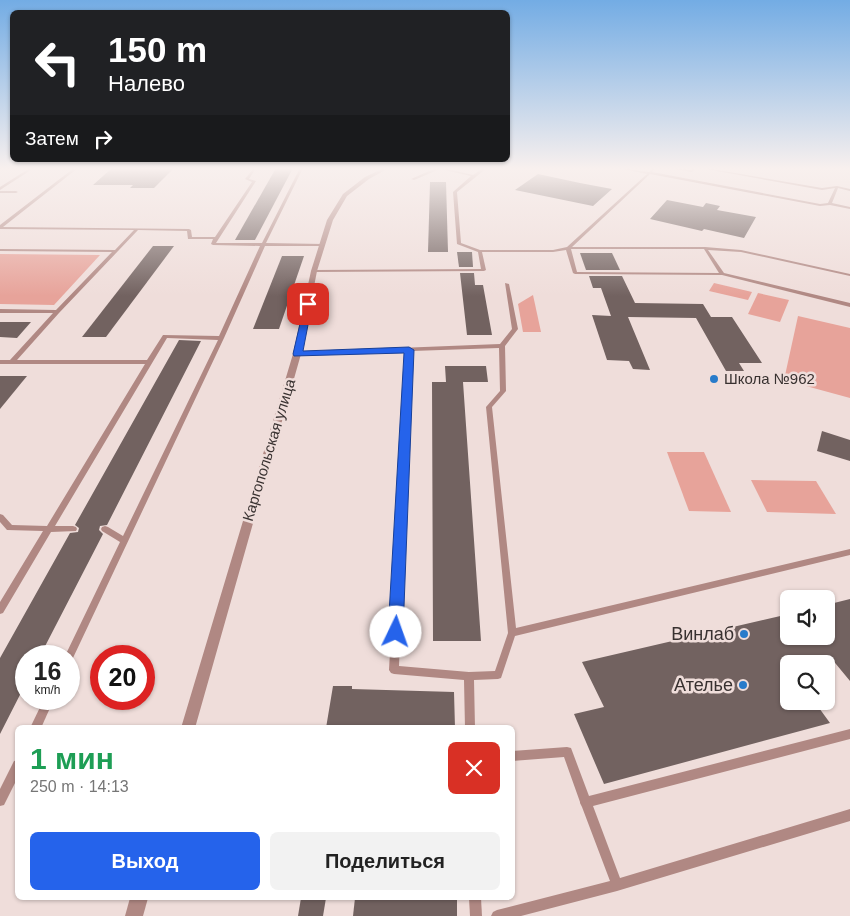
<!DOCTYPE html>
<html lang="ru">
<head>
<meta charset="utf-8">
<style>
  :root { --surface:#fff; --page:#f2f2f2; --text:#222; --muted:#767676; --accent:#2563eb }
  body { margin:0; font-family:Helvetica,sans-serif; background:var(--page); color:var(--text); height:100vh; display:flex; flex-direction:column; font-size:19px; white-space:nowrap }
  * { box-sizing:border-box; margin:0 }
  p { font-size:16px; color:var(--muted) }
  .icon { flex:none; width:28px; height:28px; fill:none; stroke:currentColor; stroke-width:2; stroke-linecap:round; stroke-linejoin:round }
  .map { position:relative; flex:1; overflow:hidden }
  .panel { position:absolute; left:15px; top:725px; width:500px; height:175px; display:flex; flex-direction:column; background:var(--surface); border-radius:8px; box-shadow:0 1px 4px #0004 }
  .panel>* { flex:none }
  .top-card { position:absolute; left:10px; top:10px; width:500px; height:152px; border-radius:8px; box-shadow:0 1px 4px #0004; background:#202124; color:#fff; overflow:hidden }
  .controls { position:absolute; left:780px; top:590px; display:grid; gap:10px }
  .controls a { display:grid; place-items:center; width:55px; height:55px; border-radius:8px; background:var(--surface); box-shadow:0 1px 4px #0004; font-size:25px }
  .speed { position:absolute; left:15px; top:645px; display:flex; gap:10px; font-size:25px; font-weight:700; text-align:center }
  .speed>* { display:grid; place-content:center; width:65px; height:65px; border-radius:50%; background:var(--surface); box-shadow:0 1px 4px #0004; line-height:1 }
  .speed small { font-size:12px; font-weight:400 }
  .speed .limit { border:8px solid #d22; background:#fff; color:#111 }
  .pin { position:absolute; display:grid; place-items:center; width:42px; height:42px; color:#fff; margin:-21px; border-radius:10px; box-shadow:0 2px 8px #0006 }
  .me { position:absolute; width:55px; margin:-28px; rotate:3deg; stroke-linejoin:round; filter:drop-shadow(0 0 4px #0008) }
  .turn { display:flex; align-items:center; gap:18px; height:105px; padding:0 15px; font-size:22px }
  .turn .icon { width:65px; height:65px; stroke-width:2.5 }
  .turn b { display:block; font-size:35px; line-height:42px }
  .then { display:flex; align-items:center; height:48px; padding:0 15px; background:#0003; gap:10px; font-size:19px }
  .round { display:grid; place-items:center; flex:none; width:52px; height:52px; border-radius:8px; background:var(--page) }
  .headline { display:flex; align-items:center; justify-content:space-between; height:85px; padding:0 15px }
  h1 { font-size:30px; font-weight:700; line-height:38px; color:#1e9e55 }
  .button { display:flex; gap:10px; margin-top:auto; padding:10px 15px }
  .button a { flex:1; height:58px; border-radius:8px; background:var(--accent); color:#fff; font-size:20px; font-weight:700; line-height:58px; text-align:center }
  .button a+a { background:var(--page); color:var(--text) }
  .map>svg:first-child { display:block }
  .green { fill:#e7a39a }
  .building { fill:#726260 }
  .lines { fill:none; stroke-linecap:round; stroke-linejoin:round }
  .service { fill:#b08883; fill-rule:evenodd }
  .minor { fill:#b08883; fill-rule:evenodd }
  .route { fill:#2563eb; stroke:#184099 }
  .poi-dot { fill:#287bca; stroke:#efddda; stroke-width:2 }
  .labels { text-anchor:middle; stroke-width:5; stroke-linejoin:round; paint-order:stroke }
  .poi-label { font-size:15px; fill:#383130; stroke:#efddda; text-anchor:start }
  .street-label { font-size:15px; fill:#383130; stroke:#efddda }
  .near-poi-label { font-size:18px; fill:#383130; stroke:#efddda; text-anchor:end }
</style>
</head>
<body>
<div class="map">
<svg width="850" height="916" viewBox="0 0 850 916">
  <rect width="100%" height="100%" fill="#efddda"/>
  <g class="green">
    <polygon points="0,254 100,255 54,305 0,304"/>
    <polygon points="714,283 752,292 748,300 709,291"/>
    <polygon points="758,293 789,300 780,322 748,314"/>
    <polygon points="533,295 541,332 523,332 518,304"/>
    <polygon points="798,316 850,328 850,398 784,380"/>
    <polygon points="667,452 704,452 731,512 689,511"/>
    <polygon points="751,480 816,481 836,514 767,512"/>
  </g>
  <g class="building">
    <polygon points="112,168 174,168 154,188 130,188 133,185 93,185"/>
    <polygon points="276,168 293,168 255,240 235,240"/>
    <polygon points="538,174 580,183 612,189 593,206 515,190"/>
    <polygon points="430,182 446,182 448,252 428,252"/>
    <polygon points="667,200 703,207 706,203 720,206 717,210 756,217 744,238 704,229 702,231 650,219"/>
    <polygon points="153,246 174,246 106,337 82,337"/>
    <polygon points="457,252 472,252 473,267 459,267"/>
    <polygon points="580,253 612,253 620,270 586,270"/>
    <polygon points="282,256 304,256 279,329 253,329"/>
    <polygon points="460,273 474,273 475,285 483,285 492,335 467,335"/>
    <polygon points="589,276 622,276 635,303 703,304 711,317 732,317 762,363 739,363 744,371 726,371 696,318 628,317 650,370 633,369 629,361 607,360 592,315 611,316 601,288 593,288"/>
    <polygon points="0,322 31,322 17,338 0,337"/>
    <polygon points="179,340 201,341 107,525 100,526 99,530 103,534 40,656 26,656 26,683 0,734 0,658 70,533 78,532 79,528 75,525"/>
    <polygon points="445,366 486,366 488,382 463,382 481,641 433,641 432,382 446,382"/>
    <polygon points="0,376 27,376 0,409"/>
    <polygon points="822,431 850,440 850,461 817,451"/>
    <polygon points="850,599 850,681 831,658 807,664 789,664 789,701 814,701 830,723 604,784 574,714 604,707 582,662 789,614 789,636 826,636 826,605"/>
    <polygon points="333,686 352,686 352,689 454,692 455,728 326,728"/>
    <polygon points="301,898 326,898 323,916 298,916"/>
    <polygon points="355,898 457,898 457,916 353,916"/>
  </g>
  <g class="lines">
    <g class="service">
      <polygon points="30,168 34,168 0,190 0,187"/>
      <path d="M74,168h4l-75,59 186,2 2,1 1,7h23l37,-55 -7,-3 9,-11h2l-7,11 7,2 -40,62h46l38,-75h3l-37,75 57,1 2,1 -2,1h-58l-41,92 -152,322 -3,1v-5h-4l55,-114 -18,-11 -1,-2 1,-2 3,-1 3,1 15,9 95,-196 -51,-2 -112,188h18l3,1 1,2 -1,2 -25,1 -48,81 -3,1v-12l43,-71 -36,-1 -7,-8v-8l3,1 9,10 35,1 98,-162h-145v-4h10l43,-47h-53v-4l56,1 56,-58 -112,-1v-2l115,1 19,-20 -134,-1v-4zM138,230l49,1 1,8h25l-2,5 2,1 47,1 -41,90 -56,-1 -16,25h-130l42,-47z"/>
      <path d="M436,168h7l30,7 10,-7h4l-30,24 4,51 19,7h73l14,-3 80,-73 -24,-5 -1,-1 27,4 4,-4h3l-4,4 168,32 8,-1 7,-15 -13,2 -122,-22h6l116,20 15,-2 13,3v2l-12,-3 -6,15 18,4v2l-20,-4 -10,1 -170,-32 -78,73h133l36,3 109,24v2l-109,-24 -33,-2 16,23 126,30v4l-128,-32 -147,-1 -2,-1 -7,-23 -13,2h-71l4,18 -2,1 -172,1v-2h2l167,-1 -3,-17 -21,-8 -4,-52 18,-16 -31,-7 -26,11 -3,-1zM571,249h133l15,24 -142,-1z"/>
      <polygon points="669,168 676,168 691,170 693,168 697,168 692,172"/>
      <polygon points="0,191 16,191 18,192 16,193 0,193"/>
      <path d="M505,283l4,1 9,45 -13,17 1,45 -14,16 24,221 334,-79v6l-335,81 -14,42 -3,1 -24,1 1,48h-10l-1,-48 -70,-6 -3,-1 -2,-3 17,-319 -109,5 -3,-2 3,-2 203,-8 12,-15zM499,348l1,43 -14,16 22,226 -13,38 -26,1 -70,-6 13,-315z"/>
      <polygon points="44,699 54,699 41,728 30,728"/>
      <polygon points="850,729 850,739 593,806 620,878 850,809 850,821 617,891 521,916 491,916 493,912 497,910 610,881 582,807 580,803 580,802 564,757 512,761 512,751 567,747 571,748 589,796"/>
      <polygon points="18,760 18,777 4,805 0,806 0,789 14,761"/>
      <polygon points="469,898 481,898 482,916 470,916"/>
    </g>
    <g class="minor">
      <polygon points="384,168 389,168 369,179 347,196 333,220 317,271 301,354 195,728 181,728 293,354 311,271 327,220 343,194 365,177"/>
      <polygon points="130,898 148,898 143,916 125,916"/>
    </g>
  </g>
  <linearGradient id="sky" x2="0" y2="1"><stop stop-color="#73ace4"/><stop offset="0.57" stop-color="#f8f0ee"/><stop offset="1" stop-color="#f8f0ee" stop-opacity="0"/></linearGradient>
  <rect width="850" height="296" fill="url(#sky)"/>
  <polygon class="route" points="305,302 312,304 303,351 409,347 414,350 403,632 401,637 396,639 390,637 388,632 404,353 294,356 293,354"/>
  <g class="poi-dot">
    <circle cx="714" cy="379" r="5"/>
    <circle cx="744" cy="634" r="5"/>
    <circle cx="743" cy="685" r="5"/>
  </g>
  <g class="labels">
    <g class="poi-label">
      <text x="724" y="384">Школа №962</text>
    </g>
    <g class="street-label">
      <text transform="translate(269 450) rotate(-73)" y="5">Каргопольская улица</text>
    </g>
    <g class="near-poi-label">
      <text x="734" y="640">Винлаб</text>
      <text x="733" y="691">Ателье</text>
    </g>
  </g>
</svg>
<div class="controls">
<a><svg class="icon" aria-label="sound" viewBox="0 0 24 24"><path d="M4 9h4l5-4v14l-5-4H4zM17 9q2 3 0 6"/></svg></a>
<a><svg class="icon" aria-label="search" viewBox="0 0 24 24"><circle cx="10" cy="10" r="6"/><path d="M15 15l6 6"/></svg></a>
</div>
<div class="speed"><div>16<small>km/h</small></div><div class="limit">20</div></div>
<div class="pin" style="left:308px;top:304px;background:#d93025"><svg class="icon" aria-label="arrive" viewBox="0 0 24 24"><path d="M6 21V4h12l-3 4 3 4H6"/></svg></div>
<svg class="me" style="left:396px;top:632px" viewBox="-20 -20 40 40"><circle r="19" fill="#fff"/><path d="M0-13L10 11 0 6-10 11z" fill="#2563eb"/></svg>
<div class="top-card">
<div class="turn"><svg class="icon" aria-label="left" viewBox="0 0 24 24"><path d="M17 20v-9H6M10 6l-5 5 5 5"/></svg><div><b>150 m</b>Налево</div></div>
<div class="then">Затем<svg class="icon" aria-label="right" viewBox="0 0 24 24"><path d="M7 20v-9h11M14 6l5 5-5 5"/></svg></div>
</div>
<section class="panel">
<div class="headline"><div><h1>1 мин</h1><p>250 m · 14:13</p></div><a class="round" style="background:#d93025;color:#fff"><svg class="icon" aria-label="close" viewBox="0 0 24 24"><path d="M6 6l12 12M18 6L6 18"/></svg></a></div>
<div class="button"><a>Выход</a><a>Поделиться</a></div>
</section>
</div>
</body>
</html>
